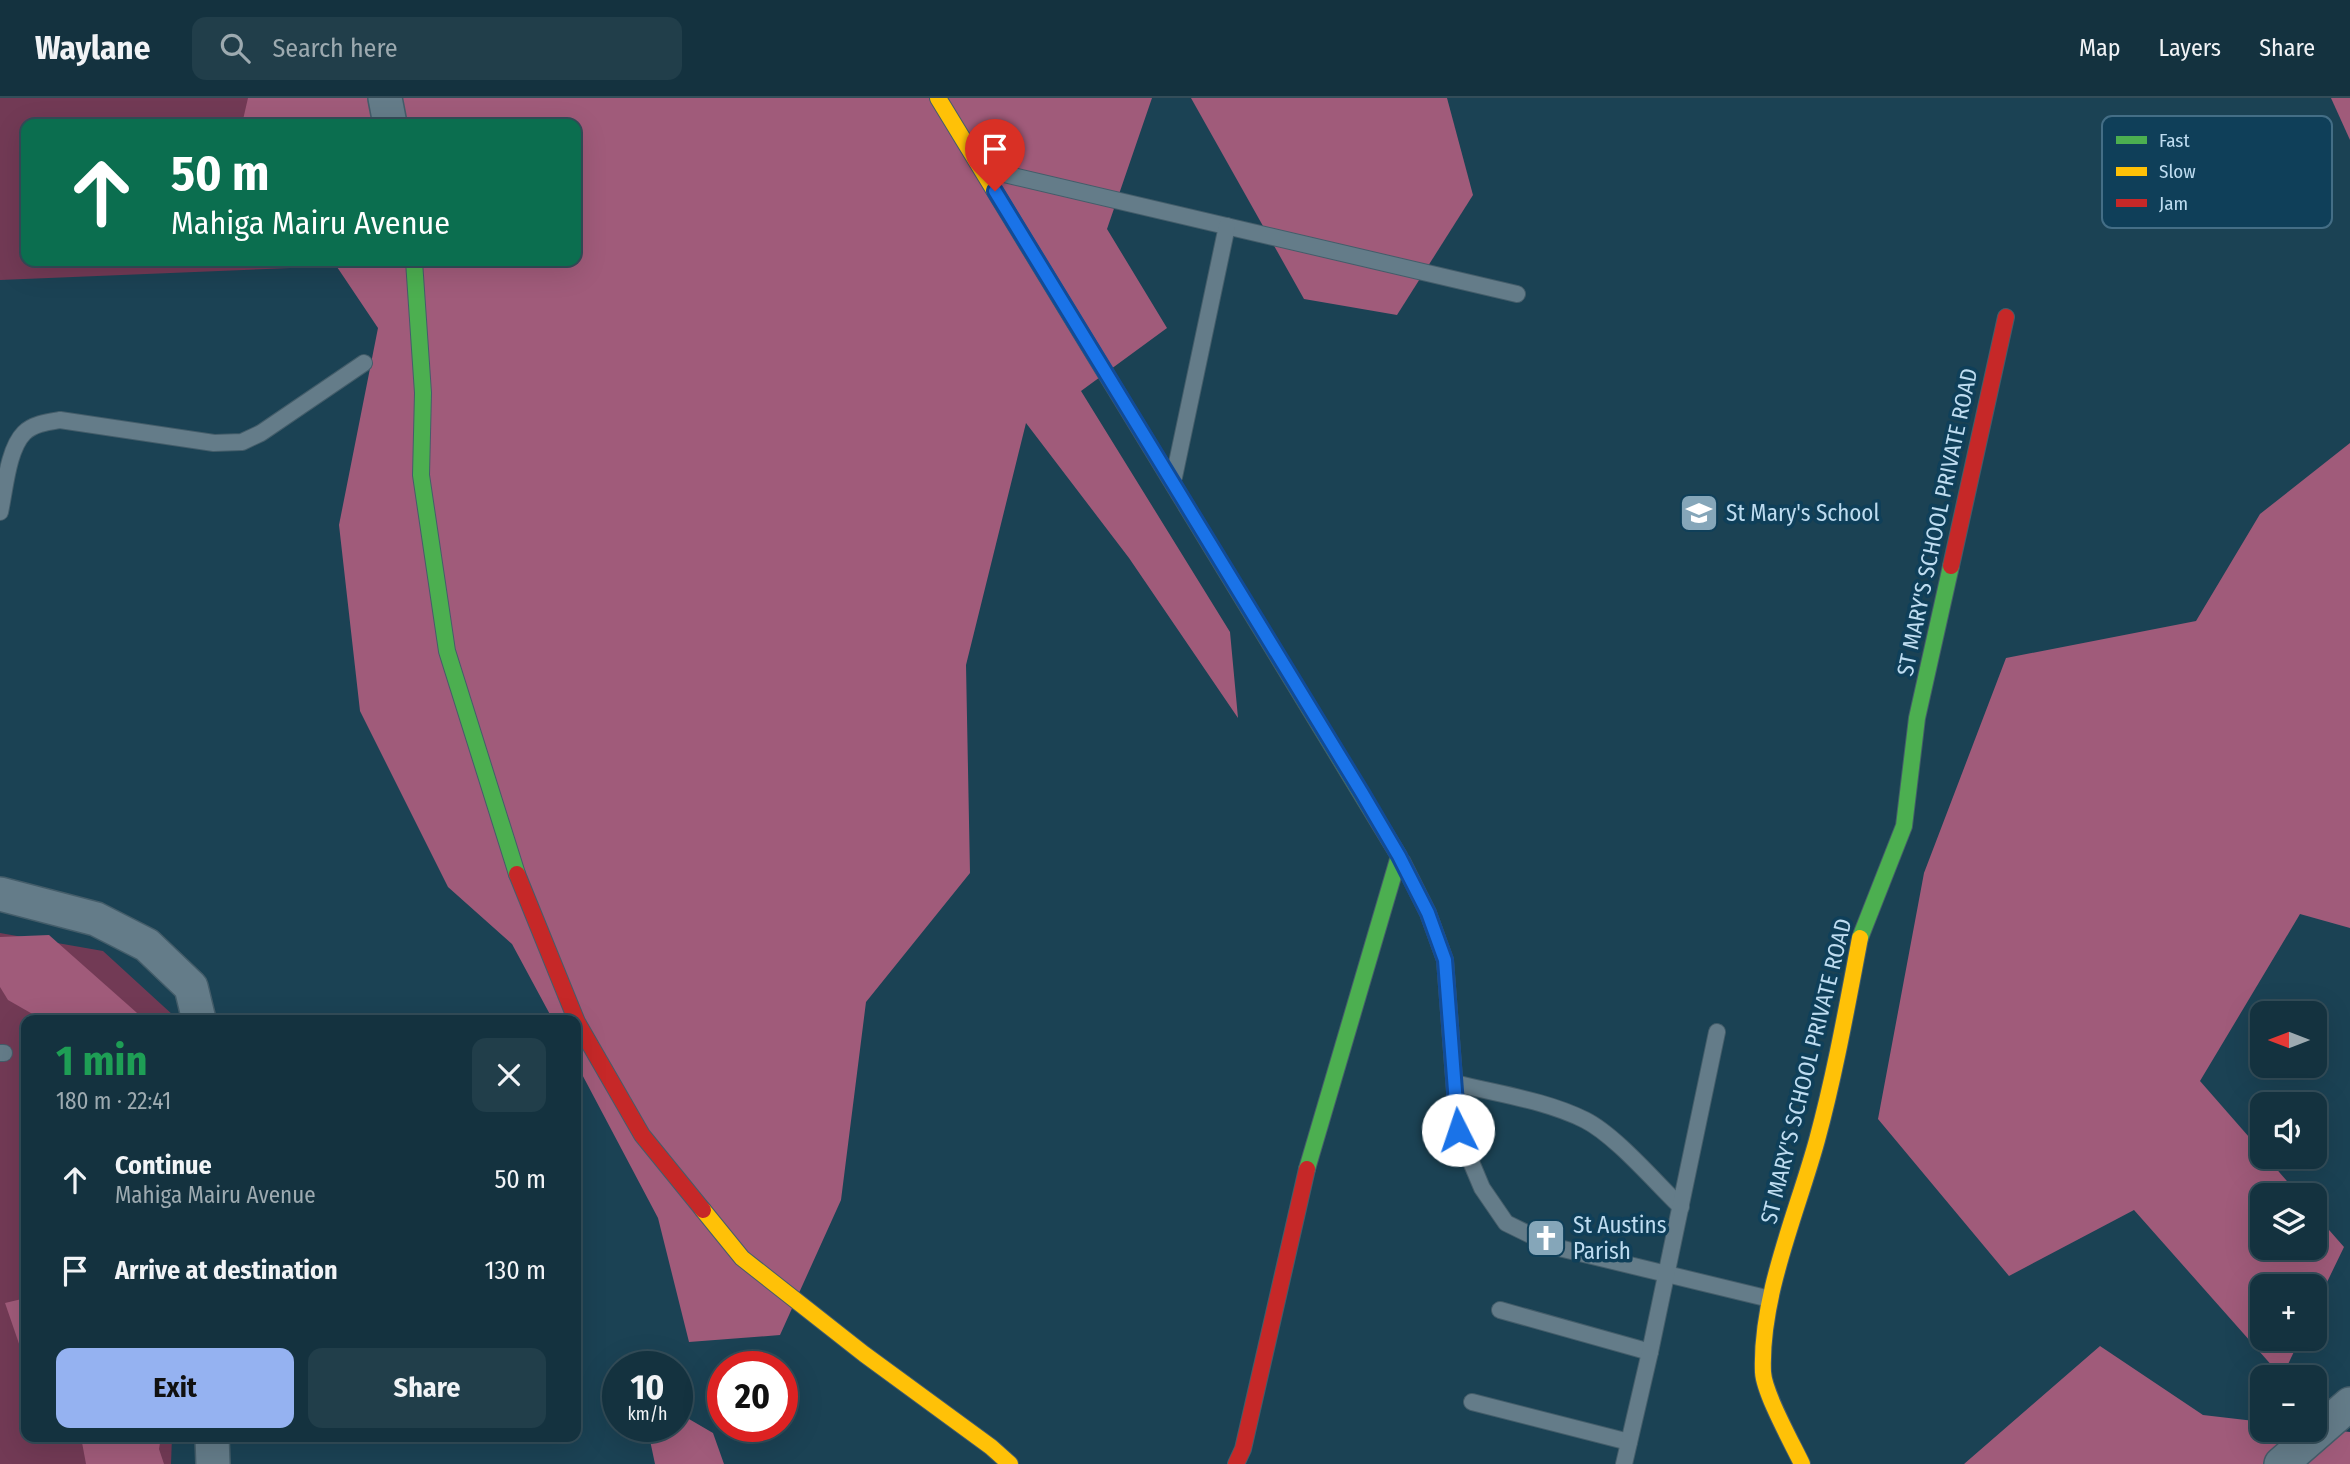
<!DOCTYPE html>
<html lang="en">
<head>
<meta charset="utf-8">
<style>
  :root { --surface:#14323f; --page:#213e4a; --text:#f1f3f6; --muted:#9daab0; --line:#334d59; --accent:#95b2f1 }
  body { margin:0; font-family:"Fira Sans Condensed",sans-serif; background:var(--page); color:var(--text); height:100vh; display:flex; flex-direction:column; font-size:26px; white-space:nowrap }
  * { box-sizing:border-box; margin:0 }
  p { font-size:23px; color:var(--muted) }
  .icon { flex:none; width:38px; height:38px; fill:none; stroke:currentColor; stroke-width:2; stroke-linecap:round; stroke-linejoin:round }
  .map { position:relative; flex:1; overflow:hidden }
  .sheet { position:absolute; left:21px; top:917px; width:560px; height:427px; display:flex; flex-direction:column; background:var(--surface); border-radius:14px; box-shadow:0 7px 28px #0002,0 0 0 2px var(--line) }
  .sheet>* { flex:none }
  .guide { position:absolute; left:21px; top:21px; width:560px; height:147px; border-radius:14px; box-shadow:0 7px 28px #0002,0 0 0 2px var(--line); background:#0b6e4f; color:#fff; overflow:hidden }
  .needle { width:46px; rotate:270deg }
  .buttons { position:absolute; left:2250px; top:903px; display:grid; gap:14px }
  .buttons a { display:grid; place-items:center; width:77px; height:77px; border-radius:14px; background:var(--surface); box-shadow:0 7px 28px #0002,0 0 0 2px var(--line); font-size:35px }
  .speed { position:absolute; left:602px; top:1253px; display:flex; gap:14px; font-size:35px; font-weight:700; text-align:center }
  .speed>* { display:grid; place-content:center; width:91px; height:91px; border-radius:50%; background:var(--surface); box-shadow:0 7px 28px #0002,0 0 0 2px var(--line); line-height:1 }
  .speed small { font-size:18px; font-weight:400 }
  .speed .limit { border:10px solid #d22; background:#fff; color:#111 }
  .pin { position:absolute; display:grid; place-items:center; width:60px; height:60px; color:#fff; margin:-72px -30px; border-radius:50% 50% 50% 0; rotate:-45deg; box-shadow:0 0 7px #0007 }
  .pin .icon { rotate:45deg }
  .me { position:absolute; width:77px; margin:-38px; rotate:356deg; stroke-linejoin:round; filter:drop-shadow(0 0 5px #0008) }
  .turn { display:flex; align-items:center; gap:24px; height:147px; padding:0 35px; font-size:32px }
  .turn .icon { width:91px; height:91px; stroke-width:2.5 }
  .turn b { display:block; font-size:49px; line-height:60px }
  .round { display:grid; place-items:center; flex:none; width:74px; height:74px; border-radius:14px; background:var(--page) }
  .head { display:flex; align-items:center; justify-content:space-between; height:119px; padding:0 35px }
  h1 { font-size:42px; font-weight:700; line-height:52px; color:#1e9e55 }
  .button { display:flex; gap:14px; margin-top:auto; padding:14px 35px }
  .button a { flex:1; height:80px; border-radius:14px; background:var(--accent); color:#111; font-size:28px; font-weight:700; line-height:80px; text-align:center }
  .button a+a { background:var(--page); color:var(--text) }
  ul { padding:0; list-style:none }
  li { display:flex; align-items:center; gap:21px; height:91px; padding:0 35px }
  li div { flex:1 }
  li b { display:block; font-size:26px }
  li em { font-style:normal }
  header { display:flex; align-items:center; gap:42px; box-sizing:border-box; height:98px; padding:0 35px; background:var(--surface); border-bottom:2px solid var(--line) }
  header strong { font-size:33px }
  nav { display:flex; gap:38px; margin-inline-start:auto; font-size:24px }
  .search { width:490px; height:63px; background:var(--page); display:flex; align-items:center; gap:18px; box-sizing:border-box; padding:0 24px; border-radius:14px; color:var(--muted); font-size:26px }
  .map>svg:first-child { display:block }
  .green { fill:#723a55 }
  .forest { fill:#a05b7a }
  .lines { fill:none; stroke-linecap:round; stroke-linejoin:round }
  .lane-casing { stroke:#445d6a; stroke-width:18 }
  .street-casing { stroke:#445d6a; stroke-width:36 }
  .fast-casing { stroke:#445d6a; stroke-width:18 }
  .slow-casing { stroke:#445d6a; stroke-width:18 }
  .jam-casing { stroke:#445d6a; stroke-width:18 }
  .lane { stroke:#647c89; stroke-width:16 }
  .street { stroke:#647c89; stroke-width:33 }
  .fast { stroke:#4caf50; stroke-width:16 }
  .slow { stroke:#ffc107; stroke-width:16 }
  .jam { stroke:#c62828; stroke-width:16 }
  .route-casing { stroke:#114b97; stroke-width:18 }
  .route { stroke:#1a73e8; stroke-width:12 }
  .labels { text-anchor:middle; stroke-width:7; stroke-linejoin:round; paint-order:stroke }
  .poi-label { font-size:23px; fill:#bedcf0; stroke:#0f3f59; text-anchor:start }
  .street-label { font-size:23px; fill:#bedcf0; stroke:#0f3f59 }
  .key { fill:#0f3f59; stroke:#446e86; stroke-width:2 }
  .key-label { font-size:19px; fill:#bedcf0 }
</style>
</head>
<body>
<header>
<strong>Waylane</strong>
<div class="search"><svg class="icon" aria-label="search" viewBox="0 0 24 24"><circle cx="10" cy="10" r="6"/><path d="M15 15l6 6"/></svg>Search here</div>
<nav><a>Map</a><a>Layers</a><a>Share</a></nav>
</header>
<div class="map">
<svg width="2350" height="1366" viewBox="0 0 2350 1366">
  <rect width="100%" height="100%" fill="#1b4254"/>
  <g class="green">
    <polygon points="0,0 419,0 426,26 26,26 26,163 461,163 0,182"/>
    <polygon points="0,835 103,853 174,918 174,922 26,922 26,1339 172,1339 171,1366 0,1366"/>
  </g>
  <g class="forest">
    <polygon points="248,0 1152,0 1107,131 1167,230 1081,293 1230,534 1238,620 1129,460 1026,325 966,567 970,775 866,904 841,1102 780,1237 689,1244 658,1120 576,965 576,922 553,922 512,846 448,789 360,613 339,427 378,230 333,163 576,163 576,26 242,26"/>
    <polygon points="1191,0 1447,0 1473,97 1397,217 1304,201"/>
    <polygon points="2331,0 2350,0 2350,42"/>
    <polygon points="2350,345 2350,830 2300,816 2200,983 2263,1055 2263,1059 2266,1059 2299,1097 2263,1097 2263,1150 2315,1150 2315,1116 2344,1149 2315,1209 2315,1188 2263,1188 2263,1241 2300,1241 2282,1279 2134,1112 2009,1178 1878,1021 1924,775 2006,560 2196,523 2260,416"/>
    <polygon points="49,837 145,922 43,922 8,902 0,889 0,839"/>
    <polygon points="26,1200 26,1266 5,1205"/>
    <polygon points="2100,1248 2203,1317 2263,1324 2263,1332 2315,1330 2350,1334 2350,1366 1964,1366"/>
    <polygon points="677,1314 713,1335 724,1366 655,1366 647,1328 677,1328"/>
    <polygon points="81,1339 161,1339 159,1351 164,1366 86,1366"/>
  </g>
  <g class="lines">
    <g class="lane-casing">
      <g id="lane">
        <polyline points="987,72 1517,196"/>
        <polyline points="1174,379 1227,128"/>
        <path d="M0,414c5,-23 8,-63 24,-79 9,-9 24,-11 36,-13l154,23 28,-1 19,-9 103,-70"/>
        <polyline points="1402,763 1428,815 1445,862 1458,1033 1482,1090 1506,1125 1555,1149 1770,1201"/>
        <polyline points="0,955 4,955"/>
        <path d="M1455,985c42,11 90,17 130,37 30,15 70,62 96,87"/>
        <polyline points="1500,1212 1650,1254"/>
        <polyline points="1472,1304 1629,1344"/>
        <polyline points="1624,1366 1650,1254 1717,934"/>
      </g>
    </g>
    <g class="street-casing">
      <g id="street">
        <polyline points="385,0 390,26"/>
        <polyline points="0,796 96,821 147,847 191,889 199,922"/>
        <polyline points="212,1339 213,1366"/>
        <polyline points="2281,1366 2350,1306"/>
      </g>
    </g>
    <g class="fast-casing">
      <g id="fast">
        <polyline points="414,163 423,295 421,377 447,553 517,776"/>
        <polyline points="1187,409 1399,758 1307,1071"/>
        <polyline points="1860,840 1904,728 1917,620 1951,468"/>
      </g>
    </g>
    <g class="slow-casing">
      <g id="slow">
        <polyline points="938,0 1187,409"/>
        <polyline points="703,1112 742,1160 864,1256 991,1349 1010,1366"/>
        <path d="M1802,1366c-10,-21 -38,-71 -39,-92 -3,-76 34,-159 54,-232 18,-66 30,-134 43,-202"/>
      </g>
    </g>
    <g class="jam-casing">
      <g id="jam">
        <polyline points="1951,468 2006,219"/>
        <polyline points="517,776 577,924 642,1037 703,1112"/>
        <polyline points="1236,1366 1243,1351 1307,1071"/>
      </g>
    </g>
    <use href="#lane" class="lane"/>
    <use href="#street" class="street"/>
    <use href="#fast" class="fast"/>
    <use href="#slow" class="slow"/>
    <use href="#jam" class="jam"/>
  </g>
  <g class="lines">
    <g class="route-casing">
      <polyline id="route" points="995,93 1362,695 1399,758 1428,815 1445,862 1458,1032"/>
    </g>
    <use href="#route" class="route"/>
  </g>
  <defs>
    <g id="school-square" transform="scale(2.0125)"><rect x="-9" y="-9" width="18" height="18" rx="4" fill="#85a6b9" stroke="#0f3f59"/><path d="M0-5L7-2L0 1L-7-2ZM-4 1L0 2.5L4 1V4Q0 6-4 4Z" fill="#fff"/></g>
    <g id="church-square" transform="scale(2.0125)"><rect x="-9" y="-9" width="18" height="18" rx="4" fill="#85a6b9" stroke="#0f3f59"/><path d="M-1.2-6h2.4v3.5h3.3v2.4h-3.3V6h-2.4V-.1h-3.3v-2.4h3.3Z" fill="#fff"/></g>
  </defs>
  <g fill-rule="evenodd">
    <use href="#school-square" x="1699" y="415"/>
    <use href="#church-square" x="1546" y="1140"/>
  </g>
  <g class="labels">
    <g class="poi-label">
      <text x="1726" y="423">St Mary's School</text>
      <text x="1573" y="1135">St Austins<tspan x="1573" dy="26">Parish</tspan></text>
    </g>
    <g class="street-label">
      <text transform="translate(1937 424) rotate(-78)" y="8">ST MARY'S SCHOOL PRIVATE ROAD</text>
      <text transform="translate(1806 973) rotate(-76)" y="8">ST MARY'S SCHOOL PRIVATE ROAD</text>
    </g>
  </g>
  <rect x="2102" y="18" width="230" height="112" rx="10" class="key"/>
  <rect x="2116" y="38" width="31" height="8" fill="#4caf50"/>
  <rect x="2116" y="69" width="31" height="9" fill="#ffc107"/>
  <rect x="2116" y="101" width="31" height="8" fill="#c62828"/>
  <g class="key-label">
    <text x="2159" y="49">Fast</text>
    <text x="2159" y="80">Slow</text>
    <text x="2159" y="112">Jam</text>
  </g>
</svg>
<div class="buttons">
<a><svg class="needle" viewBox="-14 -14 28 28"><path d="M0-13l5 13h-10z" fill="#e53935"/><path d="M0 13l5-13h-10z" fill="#9daab0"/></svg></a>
<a><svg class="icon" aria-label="sound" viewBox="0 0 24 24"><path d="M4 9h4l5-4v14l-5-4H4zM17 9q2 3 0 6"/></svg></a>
<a><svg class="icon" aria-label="layers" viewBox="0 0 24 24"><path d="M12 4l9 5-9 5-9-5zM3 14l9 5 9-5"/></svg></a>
<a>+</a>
<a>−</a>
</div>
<div class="speed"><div>10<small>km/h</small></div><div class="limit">20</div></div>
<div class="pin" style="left:995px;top:93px;background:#d93025"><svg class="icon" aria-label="arrive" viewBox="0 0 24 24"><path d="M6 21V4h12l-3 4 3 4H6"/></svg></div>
<svg class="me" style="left:1458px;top:1032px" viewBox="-20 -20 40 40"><circle r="19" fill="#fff"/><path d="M0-13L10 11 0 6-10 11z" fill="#1a73e8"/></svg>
<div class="guide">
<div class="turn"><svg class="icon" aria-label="ahead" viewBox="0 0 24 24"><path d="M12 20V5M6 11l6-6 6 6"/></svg><div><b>50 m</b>Mahiga Mairu Avenue</div></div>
</div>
<section class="sheet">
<div class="head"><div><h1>1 min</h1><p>180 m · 22:41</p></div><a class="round"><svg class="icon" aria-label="close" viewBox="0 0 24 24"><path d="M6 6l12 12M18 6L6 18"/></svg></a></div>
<ul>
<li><svg class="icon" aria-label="ahead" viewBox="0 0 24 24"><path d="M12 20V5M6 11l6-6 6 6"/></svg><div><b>Continue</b><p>Mahiga Mairu Avenue</p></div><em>50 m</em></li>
<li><svg class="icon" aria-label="arrive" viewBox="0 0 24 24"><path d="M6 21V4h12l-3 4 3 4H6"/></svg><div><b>Arrive at destination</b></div><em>130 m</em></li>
</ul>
<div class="button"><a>Exit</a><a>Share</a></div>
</section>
</div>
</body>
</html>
